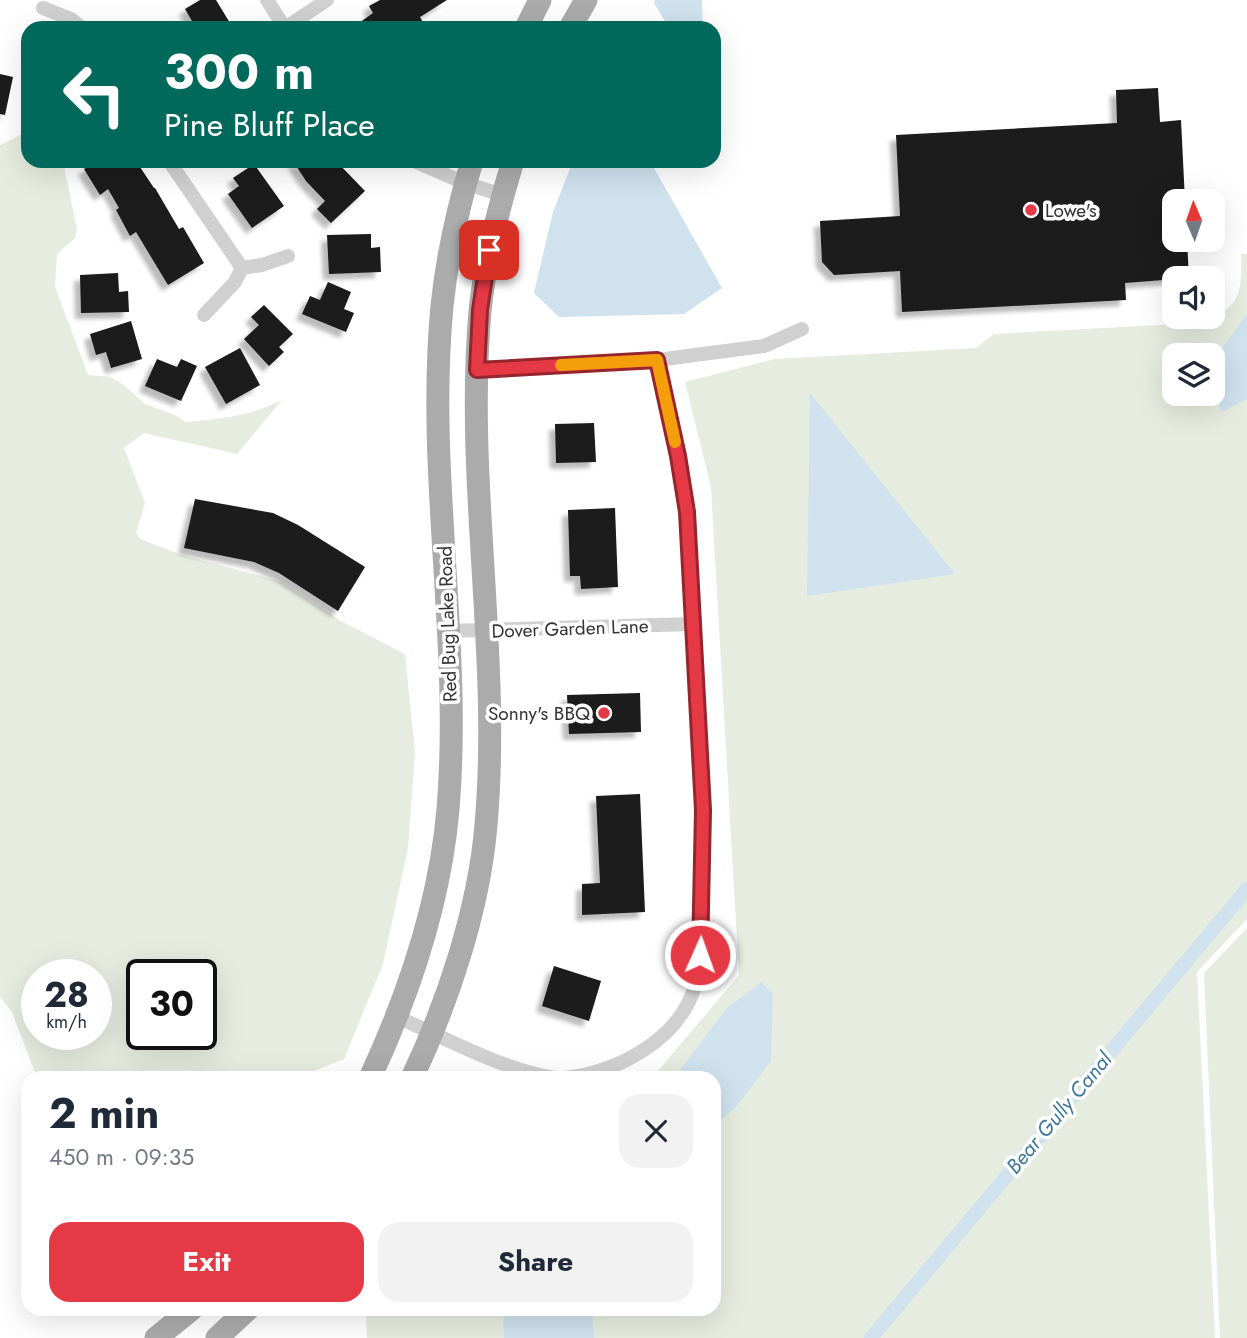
<!DOCTYPE html>
<html lang="en">
<head>
<meta charset="utf-8">
<style>
  :root { --surface:#fff; --page:#f2f2f3; --text:#1f2937; --muted:#747a83; --accent:#e63946 }
  body { margin:0; font-family:Jost,sans-serif; background:var(--page); color:var(--text); height:100vh; display:flex; flex-direction:column; font-size:26px; white-space:nowrap }
  * { box-sizing:border-box; margin:0 }
  p { font-size:23px; color:var(--muted) }
  .icon { flex:none; width:38px; height:38px; fill:none; stroke:currentColor; stroke-width:2; stroke-linecap:round; stroke-linejoin:round }
  .map { position:relative; flex:1; overflow:hidden }
  .drawer { position:absolute; left:21px; top:1071px; width:700px; height:245px; display:flex; flex-direction:column; background:var(--surface); border-radius:21px; box-shadow:0 7px 28px #0002 }
  .drawer>* { flex:none }
  .banner { position:absolute; left:21px; top:21px; width:700px; height:147px; border-radius:21px; box-shadow:0 7px 28px #0002; background:#00695c; color:#fff; overflow:hidden }
  .needle { width:46px; rotate:358deg }
  .fabs { position:absolute; left:1162px; top:189px; display:grid; gap:14px }
  .fabs a { display:grid; place-items:center; width:63px; height:63px; border-radius:14px; background:var(--surface); box-shadow:0 7px 28px #0002; font-size:35px }
  .speed { position:absolute; left:21px; top:959px; display:flex; gap:14px; font-size:35px; font-weight:700; text-align:center }
  .speed>* { display:grid; place-content:center; width:91px; height:91px; border-radius:50%; background:var(--surface); box-shadow:0 7px 28px #0002; line-height:1 }
  .speed small { font-size:18px; font-weight:400 }
  .speed .limit { border:4px solid #111; border-radius:10px; background:#fff; color:#111 }
  .pin { position:absolute; display:grid; place-items:center; width:60px; height:60px; color:#fff; margin:-30px; border-radius:14px; box-shadow:0 4px 10px #0006 }
  .me { position:absolute; width:77px; margin:-38px; rotate:2deg; stroke-linejoin:round; filter:drop-shadow(0 0 5px #0008) }
  .turn { display:flex; align-items:center; gap:24px; height:147px; padding:0 28px; font-size:32px }
  .turn .icon { width:91px; height:91px; stroke-width:2.5 }
  .turn b { display:block; font-size:49px; line-height:60px }
  .round { display:grid; place-items:center; flex:none; width:74px; height:74px; border-radius:21px; background:var(--page) }
  .summary { display:flex; align-items:center; justify-content:space-between; height:119px; padding:0 28px }
  h1 { font-size:42px; font-weight:700; line-height:52px }
  .primary-button { display:flex; gap:14px; margin-top:auto; padding:14px 28px }
  .primary-button a { flex:1; height:80px; border-radius:21px; background:var(--accent); color:#fff; font-size:28px; font-weight:700; line-height:80px; text-align:center }
  .primary-button a+a { background:var(--page); color:var(--text) }
  .map>svg:first-child { display:block }
  .green { fill:#e6ecdf; fill-rule:evenodd }
  .water { fill:#cfe2ee }
  .lines { fill:none; stroke-linecap:round; stroke-linejoin:round }
  .canal { stroke:#cfe2ee; stroke-width:14 }
  .building { fill:#1a1a1a; filter:url(#shadow) }
  .minor { stroke:#d0d0d0; stroke-width:14 }
  .primary { stroke:#ababab; stroke-width:23 }
  .route-casing { stroke:#96252e; stroke-width:18 }
  .route { stroke:#e63946; stroke-width:12 }
  .slow { stroke:#f59e0b; stroke-width:12 }
  .poi-dot { fill:#e63946; stroke:#fff; stroke-width:2.5 }
  .labels { text-anchor:middle; stroke-width:7; stroke-linejoin:round; paint-order:stroke }
  .poi-label { font-size:19px; fill:#333; stroke:#fff; text-anchor:start }
  .street-label { font-size:19px; fill:#333; stroke:#fff }
  .water-label { font-size:21px; font-style:italic; fill:#3f7597; stroke:#fff }
</style>
</head>
<body>
<div class="map">
<svg width="1247" height="1338" viewBox="0 0 1247 1338">
  <defs>
    <filter id="shadow"><feDropShadow dx="-6" dy="6" stdDeviation="2" flood-color="#0004"/></filter>
  </defs>
  <rect width="100%" height="100%" fill="#fff"/>
  <g class="green">
    <path d="M28,131v30h35l14,68 -2,9 -18,16 -2,33 33,88 22,2 14,8 21,19 32,12 8,6c36,-3 65,-6 97,-22l-45,54 -93,-21 -20,15 21,55 -9,30 4,6 42,16 97,26 62,40 64,33 10,98 -7,96 -25,116 -39,95 -48,19h-259l-25,-66 -12,-15v-852zM37,975h59v59h-59zM142,975h59v59h-59z"/>
    <path d="M1241,254h6v665l-50,53 18,366h-848l-1,-29h348v-231h-62l87,-103 -28,-488 -26,-105 90,-23 201,-11 18,-14 202,-11c42,-12 47,-27 45,-69zM1174,355h39v39h-39z"/>
    <polygon points="1247,928 1247,1338 1220,1338 1204,973"/>
  </g>
  <g class="water">
    <polygon points="655,0 702,0 703,28 669,28 654,3"/>
    <polygon points="573,161 650,161 722,288 684,314 559,317 534,293 553,212"/>
    <path d="M1247,314v85l-25,13c-19,-52 -4,-56 25,-98z"/>
    <polygon points="810,393 955,574 807,596"/>
    <polygon points="761,982 773,994 771,1061 736,1107 714,1126 714,1078 674,1078 726,1009"/>
    <polygon points="503,1309 592,1309 594,1338 504,1338"/>
  </g>
  <g class="lines">
    <polyline class="canal" points="871,1338 1247,889"/>
  </g>
  <g class="building">
    <polygon points="200,0 216,0 233,28 196,28 185,9"/>
    <polygon points="380,0 447,0 420,17 426,28 352,28 373,13 369,6"/>
    <polygon points="0,74 13,77 5,115 0,114"/>
    <polygon points="1158,88 1160,122 1181,120 1185,201 1174,201 1174,240 1187,240 1189,278 1125,283 1126,300 902,312 900,271 834,275 822,262 820,221 900,216 896,135 1117,123 1116,90"/>
    <polygon points="97,161 123,161 126,167 136,161 154,188 155,188 179,229 183,227 204,263 168,285 136,232 130,236 116,210 119,208 108,189 100,195 84,169"/>
    <polygon points="293,161 336,161 365,191 331,223 317,209 325,201 306,181"/>
    <polygon points="254,164 284,206 252,228 228,194 239,186 233,178"/>
    <polygon points="371,234 371,248 380,247 381,272 329,274 327,235"/>
    <polygon points="118,273 119,292 128,291 129,312 81,313 80,275"/>
    <polygon points="328,282 351,292 344,309 354,313 346,332 302,314 310,296 320,300"/>
    <polygon points="264,305 293,334 279,347 284,352 269,366 244,339 259,325 251,317"/>
    <polygon points="131,321 142,359 111,368 106,352 96,355 90,334"/>
    <polygon points="240,348 260,385 226,404 205,367"/>
    <polygon points="157,359 177,367 181,359 197,366 181,401 145,386"/>
    <polygon points="594,423 596,462 556,463 555,424"/>
    <polygon points="195,499 273,513 298,525 365,567 338,611 279,573 254,562 184,548"/>
    <polygon points="615,508 618,587 581,589 580,576 570,576 568,510"/>
    <polygon points="640,693 641,732 569,734 567,695"/>
    <polygon points="640,794 645,912 582,915 582,884 600,883 596,796"/>
    <polygon points="554,966 601,981 589,1021 542,1006"/>
  </g>
  <g class="lines">
    <g class="minor">
      <polyline points="267,0 285,28 327,0"/>
      <polyline points="43,8 71,19 82,28"/>
      <polyline points="169,161 242,268 235,282 204,315"/>
      <polyline points="414,161 465,183 502,195"/>
      <polyline points="242,268 262,265 288,256"/>
      <polyline points="477,370 657,360 764,346 802,329"/>
      <polyline points="448,631 693,624"/>
      <path d="M397,1017c51,22 103,52 158,61"/>
      <path d="M565,1078c52,-6 112,-37 129,-89 12,-37 7,-83 8,-122 2,-76 -4,-152 -8,-228 -3,-43 -2,-86 -7,-128 -5,-51 -19,-101 -30,-151"/>
    </g>
    <g class="primary">
      <polyline points="526,28 540,0"/>
      <polyline points="570,28 586,0"/>
      <path d="M370,1078c39,-84 70,-175 78,-269 14,-167 -22,-335 -6,-503 5,-49 16,-98 30,-145"/>
      <path d="M412,1078c36,-76 67,-169 74,-253 15,-171 -21,-343 -6,-514 5,-51 18,-101 33,-150"/>
      <polyline points="156,1338 192,1309"/>
      <polyline points="217,1338 248,1309"/>
    </g>
  </g>
  <g class="lines">
    <g class="route-casing">
      <polyline id="route" points="489,250 480,310 477,370 657,360 678,456 687,512 703,810 700,955"/>
    </g>
    <use href="#route" class="route"/>
    <polyline class="slow" points="561,365 657,360 675,442"/>
  </g>
  <g class="poi-dot">
    <circle cx="1031" cy="210" r="7"/>
    <circle cx="604" cy="713" r="7"/>
  </g>
  <g class="labels">
    <g class="poi-label">
      <text x="1045" y="217">Lowe's</text>
      <text x="590" y="720" text-anchor="end">Sonny's BBQ</text>
    </g>
    <g class="street-label">
      <text transform="translate(447 624) rotate(-92)" y="7">Red Bug Lake Road</text>
      <text transform="translate(570 628) rotate(-2)" y="7">Dover Garden Lane</text>
    </g>
    <g class="water-label">
      <text transform="translate(1059 1113) rotate(-50)" y="7">Bear Gully Canal</text>
    </g>
  </g>
</svg>
<div class="fabs">
<a><svg class="needle" viewBox="-14 -14 28 28"><path d="M0-13l5 13h-10z" fill="#e53935"/><path d="M0 13l5-13h-10z" fill="#747a83"/></svg></a>
<a><svg class="icon" aria-label="sound" viewBox="0 0 24 24"><path d="M4 9h4l5-4v14l-5-4H4zM17 9q2 3 0 6"/></svg></a>
<a><svg class="icon" aria-label="layers" viewBox="0 0 24 24"><path d="M12 4l9 5-9 5-9-5zM3 14l9 5 9-5"/></svg></a>
</div>
<div class="speed"><div>28<small>km/h</small></div><div class="limit">30</div></div>
<div class="pin" style="left:489px;top:250px;background:#d93025"><svg class="icon" aria-label="arrive" viewBox="0 0 24 24"><path d="M6 21V4h12l-3 4 3 4H6"/></svg></div>
<svg class="me" style="left:700px;top:955px" viewBox="-20 -20 40 40"><circle r="17" fill="#e63946" stroke="#fff" stroke-width="3"/><path d="M0-11L8 9 0 5-8 9z" fill="#fff"/></svg>
<div class="banner">
<div class="turn"><svg class="icon" aria-label="left" viewBox="0 0 24 24"><path d="M17 20v-9H6M10 6l-5 5 5 5"/></svg><div><b>300 m</b>Pine Bluff Place</div></div>
</div>
<section class="drawer">
<div class="summary"><div><h1>2 min</h1><p>450 m · 09:35</p></div><a class="round"><svg class="icon" aria-label="close" viewBox="0 0 24 24"><path d="M6 6l12 12M18 6L6 18"/></svg></a></div>
<div class="primary-button"><a>Exit</a><a>Share</a></div>
</section>
</div>
</body>
</html>
